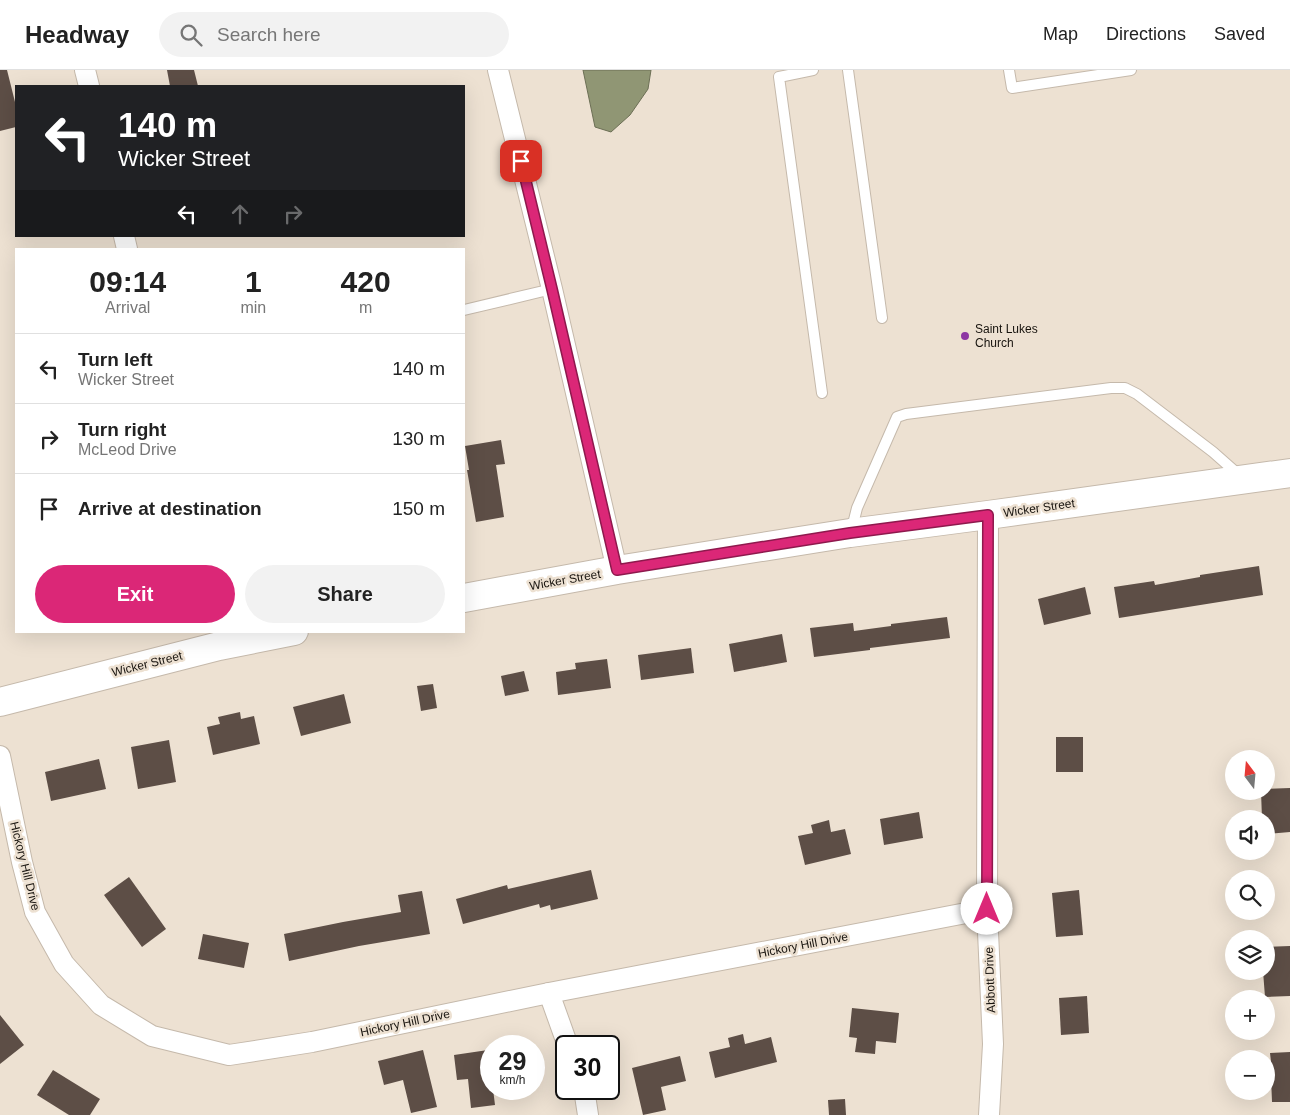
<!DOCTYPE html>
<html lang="en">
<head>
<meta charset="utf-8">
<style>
  :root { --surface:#fff; --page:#f2f2f2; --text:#222; --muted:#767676; --line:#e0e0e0; --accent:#db2777 }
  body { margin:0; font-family:Arial,sans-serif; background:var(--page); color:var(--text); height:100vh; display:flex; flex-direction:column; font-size:19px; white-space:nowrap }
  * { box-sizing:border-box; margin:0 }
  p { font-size:16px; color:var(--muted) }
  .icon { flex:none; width:28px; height:28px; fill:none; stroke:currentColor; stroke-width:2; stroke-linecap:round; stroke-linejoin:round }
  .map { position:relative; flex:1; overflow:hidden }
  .panel { position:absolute; left:15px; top:178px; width:450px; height:385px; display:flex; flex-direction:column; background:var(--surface); border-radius:0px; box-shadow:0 5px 20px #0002 }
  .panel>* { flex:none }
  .hud { position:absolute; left:15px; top:15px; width:450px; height:152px; border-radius:0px; box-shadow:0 5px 20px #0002; background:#202124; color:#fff; overflow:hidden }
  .needle { width:32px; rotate:344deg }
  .tools { position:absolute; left:1225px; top:680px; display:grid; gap:10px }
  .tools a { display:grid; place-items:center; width:50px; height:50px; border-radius:50%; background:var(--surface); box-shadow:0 5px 20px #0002; font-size:25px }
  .speed { position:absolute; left:480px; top:965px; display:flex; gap:10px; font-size:25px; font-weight:700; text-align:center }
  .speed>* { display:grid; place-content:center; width:65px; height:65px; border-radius:50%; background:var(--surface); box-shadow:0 5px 20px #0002; line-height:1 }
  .speed small { font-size:12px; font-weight:400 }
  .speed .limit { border:2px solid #111; border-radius:8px; background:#fff; color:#111 }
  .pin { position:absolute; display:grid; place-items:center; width:42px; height:42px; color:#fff; margin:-21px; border-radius:10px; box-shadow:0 2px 8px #0006 }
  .me { position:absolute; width:55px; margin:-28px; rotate:0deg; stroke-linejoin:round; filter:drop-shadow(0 0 4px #0008) }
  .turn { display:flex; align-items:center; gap:18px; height:105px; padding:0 20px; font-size:22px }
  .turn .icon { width:65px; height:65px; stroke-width:2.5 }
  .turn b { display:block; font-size:35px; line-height:42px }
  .lanes { display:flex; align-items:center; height:48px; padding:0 20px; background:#0003; justify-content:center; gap:25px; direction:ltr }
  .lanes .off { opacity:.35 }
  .eta { display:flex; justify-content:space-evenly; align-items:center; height:85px; text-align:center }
  .eta b { font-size:30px; font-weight:600; line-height:35px }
  .cta { display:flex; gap:10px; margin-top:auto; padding:10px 20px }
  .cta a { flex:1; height:58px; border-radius:30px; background:var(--accent); color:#fff; font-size:20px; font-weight:600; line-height:58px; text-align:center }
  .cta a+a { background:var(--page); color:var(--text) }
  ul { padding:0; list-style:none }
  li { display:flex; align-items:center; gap:15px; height:70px; padding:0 20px; border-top:1px solid var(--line) }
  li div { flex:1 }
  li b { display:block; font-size:19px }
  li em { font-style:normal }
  header { display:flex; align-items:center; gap:30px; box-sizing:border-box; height:70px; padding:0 25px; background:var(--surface); border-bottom:1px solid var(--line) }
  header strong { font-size:24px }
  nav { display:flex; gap:28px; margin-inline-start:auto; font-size:18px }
  .search { width:350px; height:45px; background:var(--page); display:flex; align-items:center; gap:12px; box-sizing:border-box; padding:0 18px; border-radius:28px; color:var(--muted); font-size:19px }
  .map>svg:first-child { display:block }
  .water { fill:#909674; stroke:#6c6f55 }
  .building { fill:#5d4e46 }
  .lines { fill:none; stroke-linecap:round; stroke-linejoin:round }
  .lane-casing { stroke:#c5b9ab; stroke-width:12 }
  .street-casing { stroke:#c5b9ab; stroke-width:22 }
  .secondary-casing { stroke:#c5b9ab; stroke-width:30 }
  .lane { stroke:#fff; stroke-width:10 }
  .street { stroke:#fff; stroke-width:20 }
  .secondary { stroke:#fff; stroke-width:28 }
  .route-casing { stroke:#8e194d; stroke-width:12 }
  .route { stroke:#db2777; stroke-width:9 }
  .poi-dot { fill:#8d36a3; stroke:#ede1d2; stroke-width:2 }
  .labels { text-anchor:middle; stroke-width:5; stroke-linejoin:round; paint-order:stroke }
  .poi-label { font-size:12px; fill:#17130e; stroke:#ede1d2; text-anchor:start }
  .street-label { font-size:12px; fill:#17130e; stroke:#ede1d2 }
</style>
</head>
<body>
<header>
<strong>Headway</strong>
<div class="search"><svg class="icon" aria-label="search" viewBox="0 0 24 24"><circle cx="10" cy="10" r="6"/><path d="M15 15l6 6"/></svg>Search here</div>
<nav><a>Map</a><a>Directions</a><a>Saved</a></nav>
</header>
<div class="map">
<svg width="1290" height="1045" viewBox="0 0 1290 1045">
  <rect width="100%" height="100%" fill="#ede1d2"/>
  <polygon class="water" points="583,0 651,0 648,19 630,45 611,62 595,57"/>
  <g class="building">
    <polygon points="0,0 7,0 16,36 16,57 0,61"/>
    <polygon points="167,0 194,0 198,16 170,16"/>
    <polygon points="501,370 505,394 496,395 504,447 476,452 467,400 469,400 465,376"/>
    <polygon points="1259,496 1263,525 1119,548 1114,517 1154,511 1155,515 1200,507 1200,505"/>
    <polygon points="1085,517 1091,544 1044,555 1038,529"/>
    <polygon points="947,547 950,568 870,578 870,580 814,587 810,558 853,553 854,561 891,556 891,554"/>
    <polygon points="782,564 787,592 734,602 729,574"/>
    <polygon points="691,578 694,603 641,610 638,585"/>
    <polygon points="607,589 611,618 558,625 556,602 576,599 575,593"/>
    <polygon points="524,601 529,621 505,626 501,606"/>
    <polygon points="433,614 437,638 421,641 417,616"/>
    <polygon points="344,624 351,653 301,666 293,637"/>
    <polygon points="240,642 241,649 254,646 260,674 213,685 207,657 220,654 218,647"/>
    <rect x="1056" y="667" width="27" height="35"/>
    <polygon points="169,670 176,712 138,719 131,677"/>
    <polygon points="99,689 106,719 51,731 45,702"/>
    <polygon points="1290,718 1290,762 1266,764 1266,749 1262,749 1261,721 1266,721 1266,719"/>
    <polygon points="919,742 923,768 884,775 880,749"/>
    <polygon points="829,750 831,762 845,759 851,784 805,795 798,766 813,763 811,755"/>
    <polygon points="591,800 598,829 551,840 550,835 540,838 539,834 463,854 456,829 507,815 508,819"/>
    <polygon points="129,807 166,859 142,877 104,825"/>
    <polygon points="1079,820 1083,865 1056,867 1052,823"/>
    <polygon points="422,821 430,864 359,876 289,891 284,864 343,852 401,842 398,825"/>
    <polygon points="203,864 249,873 244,898 198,889"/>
    <polygon points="1290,876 1290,926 1265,927 1263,901 1266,901 1266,877"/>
    <polygon points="1087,926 1089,963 1061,965 1059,928"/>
    <polygon points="852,938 899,943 896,973 876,971 875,984 855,982 857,968 849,967"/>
    <polygon points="0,945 24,975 0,994"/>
    <polygon points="743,964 745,974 771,967 777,992 715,1008 709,982 730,977 728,968"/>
    <polygon points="423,980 437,1037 411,1043 403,1010 384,1015 378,991"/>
    <polygon points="488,980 491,1003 491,1019 493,1019 495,1035 471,1038 468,1009 457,1010 454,985"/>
    <polygon points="1290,982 1290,1032 1272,1032 1271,1007 1266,1007 1266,992 1271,992 1270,983"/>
    <polygon points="680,986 686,1011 661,1017 666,1040 643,1045 632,998"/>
    <polygon points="53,1000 100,1029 90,1045 69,1045 37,1025"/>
    <polygon points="845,1029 846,1045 829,1045 828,1030"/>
  </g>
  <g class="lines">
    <g class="lane-casing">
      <g id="lane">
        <polyline points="813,0 779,7 822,323"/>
        <polyline points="848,0 882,248"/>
        <polyline points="1009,0 1012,18 1131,0"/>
        <polyline points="464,240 552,219"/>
        <polyline points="851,462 857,438 897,347 906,344 1111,318 1125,318 1137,324 1213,382 1239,405"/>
      </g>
    </g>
    <g class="street-casing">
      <g id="street">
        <polyline points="85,0 89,16"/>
        <polyline points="498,0 552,219 617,500"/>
        <polyline points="124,166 127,179"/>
        <polyline points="988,445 987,839 993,974 989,1045"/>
        <polyline points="0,686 22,792 35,842 64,894 101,935 152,966 229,985 312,972 549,923 987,839"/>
        <polyline points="549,923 568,976"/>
        <polyline points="584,1019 588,1045"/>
      </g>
    </g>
    <g class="secondary-casing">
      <g id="secondary">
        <polyline points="464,528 617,500 850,463 988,445 1290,403"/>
        <polyline points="0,632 219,576 294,561"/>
      </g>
    </g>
    <use href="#lane" class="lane"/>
    <use href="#street" class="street"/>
    <use href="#secondary" class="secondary"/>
  </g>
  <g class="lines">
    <g class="route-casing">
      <polyline id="route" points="521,91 552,219 617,500 850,463 988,445 987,839"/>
    </g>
    <use href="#route" class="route"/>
  </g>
  <circle class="poi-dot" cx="965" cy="266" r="5"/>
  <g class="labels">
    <g class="poi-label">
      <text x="975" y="263">Saint Lukes<tspan x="975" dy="14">Church</tspan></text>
    </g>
    <g class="street-label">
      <text transform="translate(1039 438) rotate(-8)" y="4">Wicker Street</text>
      <text transform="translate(565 510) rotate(-10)" y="4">Wicker Street</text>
      <text transform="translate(147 594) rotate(-14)" y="4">Wicker Street</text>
      <text transform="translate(25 796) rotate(76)" y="4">Hickory Hill Drive</text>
      <text transform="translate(803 875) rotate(-11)" y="4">Hickory Hill Drive</text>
      <text transform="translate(990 910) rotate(-92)" y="4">Abbott Drive</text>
      <text transform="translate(405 953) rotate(-12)" y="4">Hickory Hill Drive</text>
    </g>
  </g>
</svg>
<div class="tools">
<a><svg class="needle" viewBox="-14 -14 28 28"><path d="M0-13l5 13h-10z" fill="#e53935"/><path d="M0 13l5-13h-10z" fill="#767676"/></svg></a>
<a><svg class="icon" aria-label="sound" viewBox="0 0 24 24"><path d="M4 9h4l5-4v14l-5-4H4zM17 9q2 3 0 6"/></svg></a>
<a><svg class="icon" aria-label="search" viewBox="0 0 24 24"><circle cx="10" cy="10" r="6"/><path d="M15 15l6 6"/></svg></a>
<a><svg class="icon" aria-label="layers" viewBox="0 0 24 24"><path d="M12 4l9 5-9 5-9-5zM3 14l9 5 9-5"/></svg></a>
<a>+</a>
<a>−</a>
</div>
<div class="speed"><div>29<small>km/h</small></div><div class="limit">30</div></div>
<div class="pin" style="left:521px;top:91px;background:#d93025"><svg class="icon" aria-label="arrive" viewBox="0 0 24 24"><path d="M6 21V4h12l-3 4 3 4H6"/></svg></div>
<svg class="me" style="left:987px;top:839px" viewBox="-20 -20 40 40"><circle r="19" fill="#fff"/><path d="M0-13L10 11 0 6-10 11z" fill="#db2777"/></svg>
<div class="hud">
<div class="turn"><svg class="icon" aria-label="left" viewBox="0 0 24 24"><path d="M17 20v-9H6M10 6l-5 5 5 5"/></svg><div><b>140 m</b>Wicker Street</div></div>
<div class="lanes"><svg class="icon" aria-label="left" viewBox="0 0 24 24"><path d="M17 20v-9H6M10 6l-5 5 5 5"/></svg><svg class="icon off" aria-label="ahead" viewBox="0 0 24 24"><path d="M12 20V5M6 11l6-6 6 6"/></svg><svg class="icon off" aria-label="right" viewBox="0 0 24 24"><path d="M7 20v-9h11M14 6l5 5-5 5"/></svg></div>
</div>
<section class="panel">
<div class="eta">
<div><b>09:14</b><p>Arrival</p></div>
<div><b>1</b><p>min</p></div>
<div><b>420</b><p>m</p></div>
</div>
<ul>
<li><svg class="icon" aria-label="left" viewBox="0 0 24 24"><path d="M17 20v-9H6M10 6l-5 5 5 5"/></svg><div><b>Turn left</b><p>Wicker Street</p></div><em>140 m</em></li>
<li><svg class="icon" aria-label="right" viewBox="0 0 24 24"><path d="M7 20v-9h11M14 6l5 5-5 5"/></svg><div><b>Turn right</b><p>McLeod Drive</p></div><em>130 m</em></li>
<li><svg class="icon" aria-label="arrive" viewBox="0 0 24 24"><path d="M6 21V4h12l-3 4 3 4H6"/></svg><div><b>Arrive at destination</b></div><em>150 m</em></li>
</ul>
<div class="cta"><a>Exit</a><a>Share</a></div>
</section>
</div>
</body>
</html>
